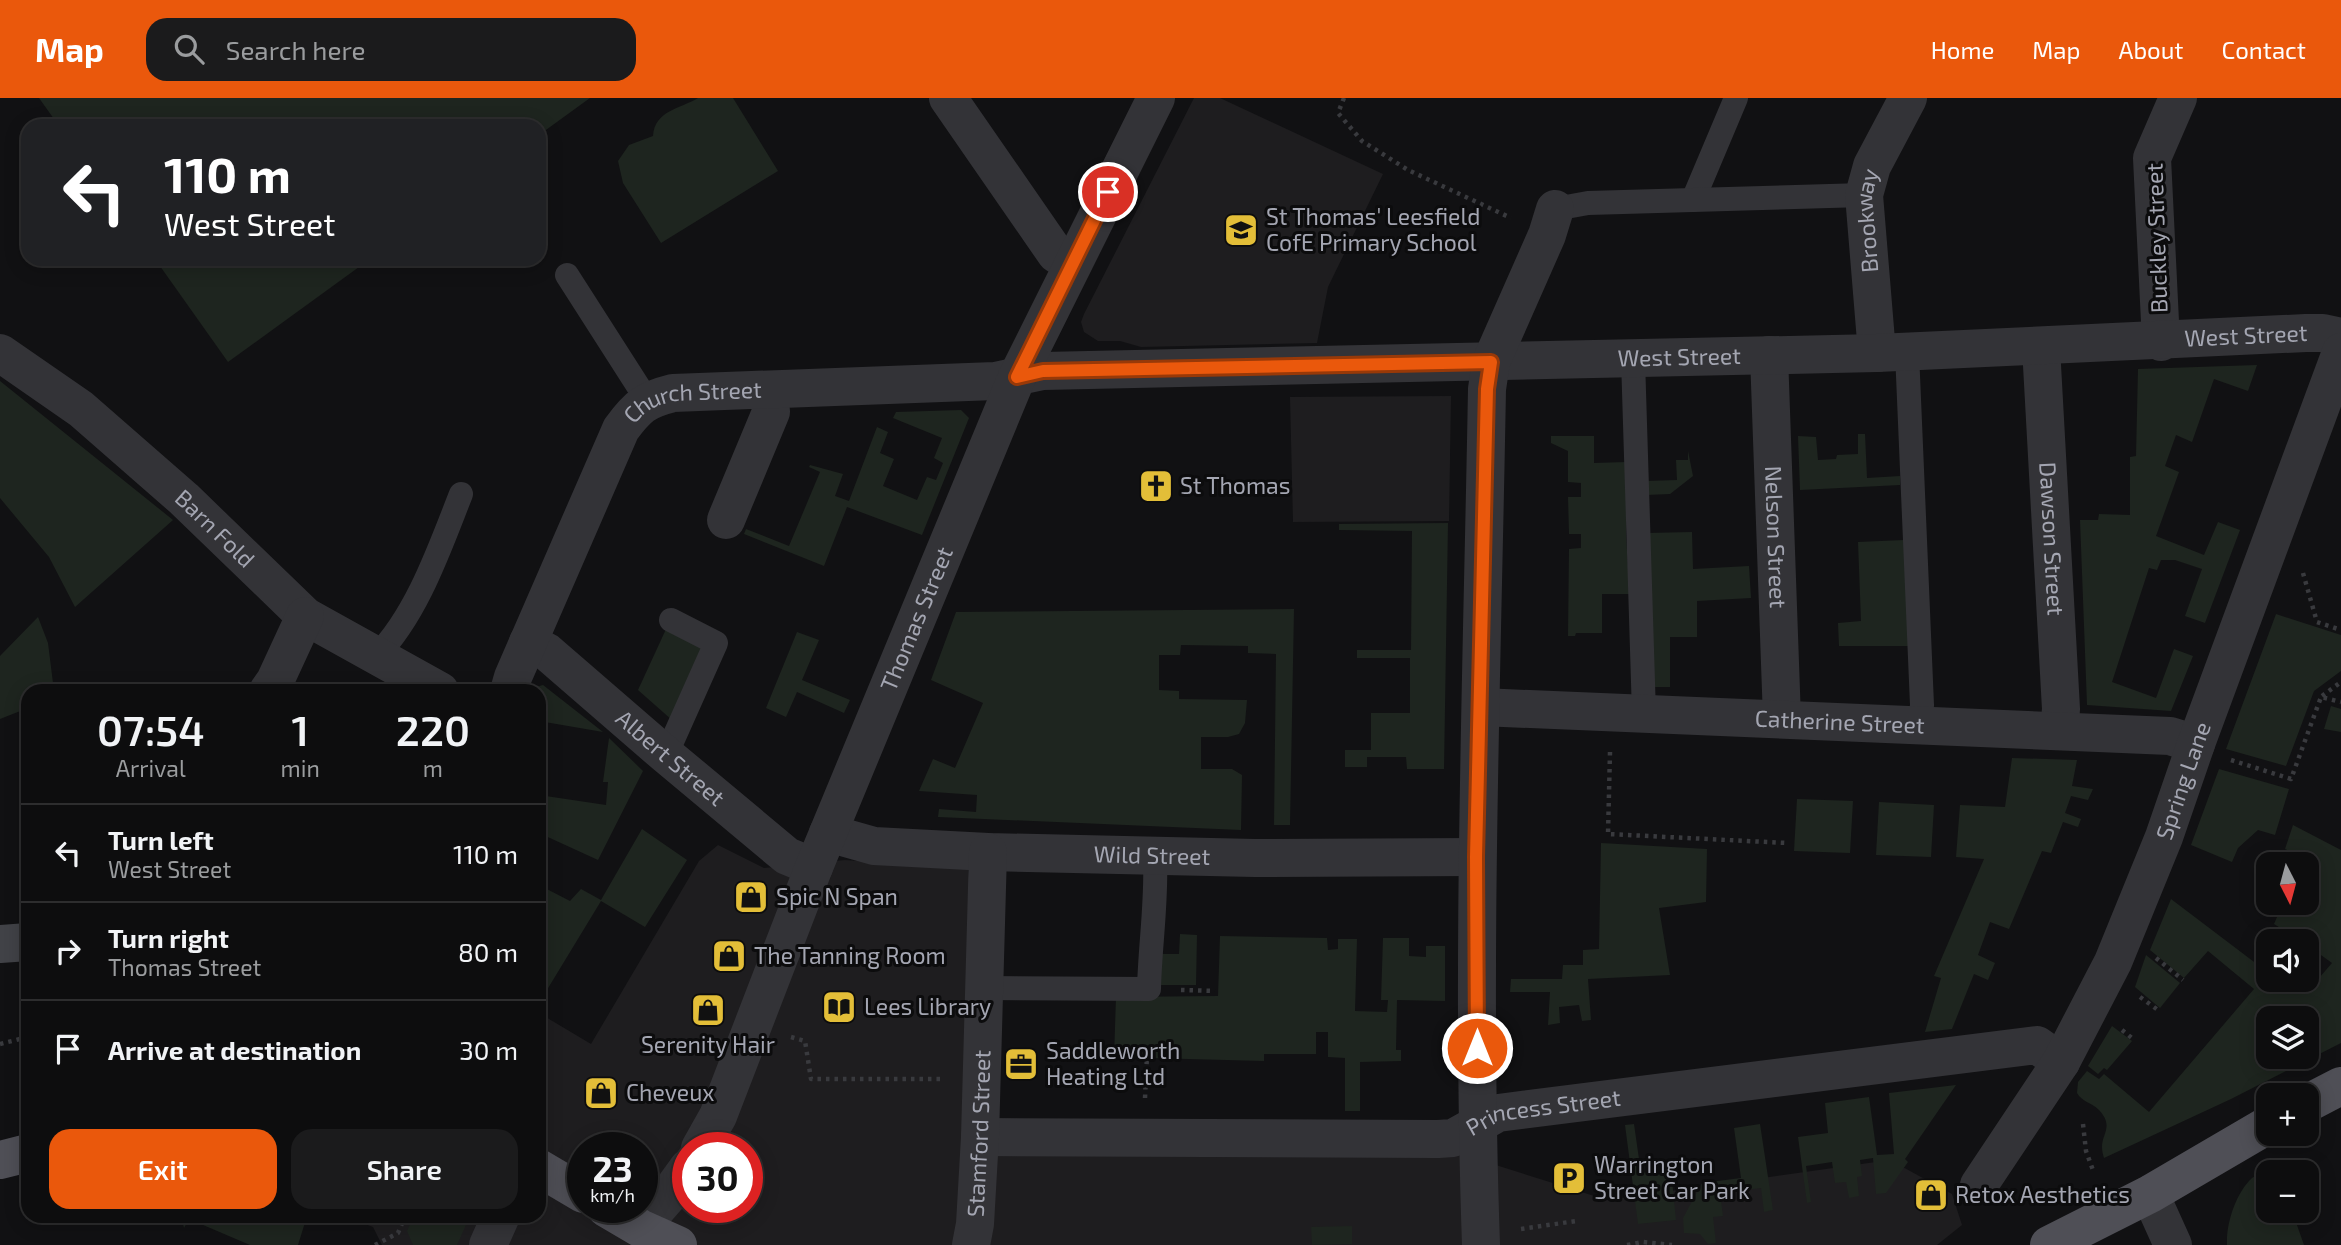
<!DOCTYPE html>
<html lang="en">
<head>
<meta charset="utf-8">
<style>
  :root { --surface:#0d0d0e; --page:#1b1b1c; --text:#f1f3f6; --muted:#9a9c9e; --line:#2d2d2e; --accent:#ea580c }
  body { margin:0; font-family:"Exo 2",sans-serif; background:var(--page); color:var(--text); height:100vh; display:flex; flex-direction:column; font-size:26px; white-space:nowrap }
  * { box-sizing:border-box; margin:0 }
  p { font-size:23px; color:var(--muted) }
  .icon { flex:none; width:38px; height:38px; fill:none; stroke:currentColor; stroke-width:2; stroke-linecap:round; stroke-linejoin:round }
  .map { position:relative; flex:1; overflow:hidden }
  .drawer { position:absolute; left:21px; top:586px; width:525px; height:539px; display:flex; flex-direction:column; background:var(--surface); border-radius:21px; box-shadow:0 4px 18px #0003,0 0 0 2px var(--line) }
  .drawer>* { flex:none }
  .guide { position:absolute; left:21px; top:21px; width:525px; height:147px; border-radius:21px; box-shadow:0 4px 18px #0003,0 0 0 2px var(--line); background:#202124; color:#fff; overflow:hidden }
  .needle { width:46px; rotate:174deg }
  .fabs { position:absolute; left:2256px; top:754px; display:grid; gap:14px }
  .fabs a { display:grid; place-items:center; width:63px; height:63px; border-radius:14px; background:var(--surface); box-shadow:0 4px 18px #0003,0 0 0 2px var(--line); font-size:35px }
  .speed { position:absolute; left:567px; top:1034px; display:flex; gap:14px; font-size:35px; font-weight:700; text-align:center }
  .speed>* { display:grid; place-content:center; width:91px; height:91px; border-radius:50%; background:var(--surface); box-shadow:0 4px 18px #0003,0 0 0 2px var(--line); line-height:1 }
  .speed small { font-size:18px; font-weight:400 }
  .speed .limit { border:10px solid #d22; background:#fff; color:#111 }
  .pin { position:absolute; display:grid; place-items:center; width:60px; height:60px; color:#fff; margin:-30px; border:4px solid #fff; border-radius:50%; box-shadow:0 2px 7px #0007 }
  .me { position:absolute; width:77px; margin:-38px; rotate:0deg; stroke-linejoin:round; filter:drop-shadow(0 0 5px #0008) }
  .turn { display:flex; align-items:center; gap:24px; height:147px; padding:0 28px; font-size:32px }
  .turn .icon { width:91px; height:91px; stroke-width:2.5 }
  .turn b { display:block; font-size:49px; line-height:60px }
  .eta { display:flex; justify-content:space-evenly; align-items:center; height:119px; text-align:center }
  .eta b { font-size:42px; font-weight:600; line-height:49px }
  .button { display:flex; gap:14px; margin-top:auto; padding:14px 28px }
  .button a { flex:1; height:80px; border-radius:21px; background:var(--accent); color:#fff; font-size:28px; font-weight:600; line-height:80px; text-align:center }
  .button a+a { background:var(--page); color:var(--text) }
  ul { padding:0; list-style:none }
  li { display:flex; align-items:center; gap:21px; height:98px; padding:0 28px; border-top:2px solid var(--line) }
  li div { flex:1 }
  li b { display:block; font-size:26px }
  li em { font-style:normal }
  header { display:flex; align-items:center; gap:42px; box-sizing:border-box; height:98px; padding:0 35px; background:var(--accent); color:#fff }
  header strong { font-size:33px }
  nav { display:flex; gap:38px; margin-inline-start:auto; font-size:24px }
  .search { width:490px; height:63px; background:var(--page); display:flex; align-items:center; gap:18px; box-sizing:border-box; padding:0 24px; border-radius:21px; color:var(--muted); font-size:26px }
  .map>svg:first-child { display:block }
  .built { fill:#1e1d1f; fill-rule:evenodd }
  .green { fill:#1e251f; fill-rule:evenodd }
  .lines { fill:none; stroke-linecap:round; stroke-linejoin:round }
  .path { stroke:#393a3e; stroke-width:4.5; stroke-dasharray:3.5 5; stroke-linecap:butt }
  .lane { stroke:#333337; stroke-width:24 }
  .street { stroke:#333337; stroke-width:38 }
  .secondary { stroke:#414247; stroke-width:38 }
  .primary { stroke:#4f4f56; stroke-width:38 }
  .route-casing { stroke:#983908; stroke-width:18 }
  .route { stroke:#ea580c; stroke-width:12 }
  .labels { text-anchor:middle; stroke-width:6; stroke-linejoin:round; paint-order:stroke }
  .poi-label { font-size:23px; fill:#a4a6b2; stroke:#0c0c0d; text-anchor:start }
  .street-label { font-size:23px; fill:#a4a6b2; stroke:#0c0c0d }
</style>
</head>
<body>
<header>
<strong>Map</strong>
<div class="search"><svg class="icon" aria-label="search" viewBox="0 0 24 24"><circle cx="10" cy="10" r="6"/><path d="M15 15l6 6"/></svg>Search here</div>
<nav><a>Home</a><a>Map</a><a>About</a><a>Contact</a></nav>
</header>
<div class="map">
<svg width="2341" height="1147" viewBox="0 0 2341 1147">
  <rect width="100%" height="100%" fill="#111113"/>
  <g class="built">
    <polygon points="1194,0 1220,0 1383,76 1328,189 1317,245 1141,249 1120,243 1098,243 1084,234 1081,224 1084,216"/>
    <polygon points="1451,298 1449,423 1293,424 1290,299"/>
    <path d="M718,747l46,23 81,-8 123,9 29,279 451,2 159,50 283,-40 62,34 10,31 -25,20h-1555l-9,-18 -29,-11h195v-203l52,31 108,-183zM583,1050h59v60h-59zM688,1050h59v60h-59z"/>
  </g>
  <g class="green">
    <polygon points="39,0 590,0 539,37 539,28 59,28"/>
    <path d="M698,0h35l45,73 -117,72 -38,-60 -5,-22 11,-16 24,-9c2,-26 27,-27 45,-38z"/>
    <polygon points="155,161 370,161 228,264"/>
    <polygon points="2257,267 2248,293 2214,281 2192,344 2176,337 2165,368 2179,374 2156,438 2204,457 2218,424 2240,432 2205,525 2185,518 2202,471 2175,462 2161,462 2157,472 2149,470 2112,584 2156,600 2174,551 2193,558 2171,613 2087,607 2080,422 2098,422 2099,416 2130,417 2130,359 2136,358 2138,271"/>
    <polygon points="0,283 173,422 75,509 49,459 0,400"/>
    <polygon points="961,312 969,320 922,437 847,409 824,468 744,436 746,431 789,448 820,374 809,369 810,367 843,376 835,398 849,403 877,329 888,334 880,355 894,361 883,388 917,402 927,379 936,382 943,365 934,360 942,340 893,320 896,314"/>
    <polygon points="1858,336 1865,336 1867,380 1900,378 1900,387 1800,392 1798,338 1816,339 1818,362 1836,361 1837,357 1858,356"/>
    <polygon points="1551,338 1594,338 1594,365 1626,364 1626,438 1630,496 1602,496 1602,535 1576,535 1575,538 1568,538 1569,451 1581,450 1581,436 1569,436 1568,399 1581,399 1581,385 1568,384 1568,353 1551,345"/>
    <polygon points="1688,353 1693,378 1670,396 1646,397 1646,383 1677,382 1676,362 1688,362"/>
    <polygon points="1448,425 1444,671 1407,671 1406,659 1367,659 1367,669 1345,669 1345,652 1371,652 1371,615 1410,615 1410,560 1357,560 1357,552 1411,552 1412,433 1339,432 1339,426"/>
    <polygon points="1692,434 1693,471 1749,468 1751,500 1697,503 1697,539 1670,539 1670,589 1654,589 1647,435"/>
    <polygon points="1904,442 1909,548 1839,548 1838,525 1861,523 1858,444"/>
    <polygon points="1294,511 1290,727 1274,727 1276,556 1248,555 1248,548 1181,547 1180,557 1159,557 1159,592 1179,593 1179,601 1247,602 1245,625 1239,636 1228,639 1201,639 1201,671 1232,671 1242,677 1241,732 938,719 939,711 976,714 977,697 919,693 933,661 955,670 983,605 931,582 956,514"/>
    <polygon points="2276,516 2341,537 2341,573 2314,593 2286,668 2226,651"/>
    <polygon points="38,519 48,545 54,593 28,593 28,610 0,621 0,558"/>
    <polygon points="667,529 706,547 672,622 638,592"/>
    <polygon points="797,534 819,542 802,582 850,602 844,615 797,594 786,619 766,610"/>
    <polygon points="543,587 603,634 539,623 539,593 535,593 536,589"/>
    <polygon points="2331,608 2341,611 2341,634 2324,631"/>
    <polygon points="609,640 643,673 598,762 539,735 539,697 606,707 608,684 603,684"/>
    <polygon points="2012,660 2077,662 2072,688 2093,691 2088,702 2071,698 2065,715 2081,721 2078,729 2063,724 2051,755 2042,753 2009,831 1990,824 1978,857 1995,865 1988,882 1974,876 1952,931 1925,934 1941,880 1934,878 1984,761 1956,759 1960,707 2005,709"/>
    <polygon points="2219,671 2289,691 2275,737 2258,732 2238,750 2232,764 2191,747"/>
    <polygon points="1797,701 1853,703 1850,755 1794,753"/>
    <polygon points="1879,704 1934,707 1931,759 1876,757"/>
    <path d="M2293,727l48,25v193l-110,56 -127,59c-1,-3 -2,-7 -2,-11 0,-14 12,-21 -3,-37 -8,-8 -17,-8 -22,-17l1,-11 9,-11 12,8 5,-5 45,38 105,-123 -46,-38 -24,27 -34,-28 21,-51 95,72 2,-2v11h19l19,13 26,-30 -25,-18 -1,-3 -5,-1 -27,-17 9,-21h23v-39l2,-5 -23,-10zM2306,920v39h-38v-39z"/>
    <polygon points="642,731 687,762 645,829 601,803 539,905 539,860 542,851 539,849 539,787 570,803 581,791 601,802"/>
    <polygon points="1601,745 1707,751 1706,804 1659,810 1670,877 1588,881 1591,922 1582,923 1579,907 1559,909 1560,925 1548,927 1550,894 1510,894 1511,881 1562,881 1563,867 1583,867 1583,852 1599,851"/>
    <polygon points="1180,836 1197,837 1196,887 1156,887 1157,856 1179,856"/>
    <polygon points="1220,838 1327,840 1328,852 1338,851 1338,841 1357,841 1355,913 1387,914 1388,902 1381,902 1383,840 1409,840 1409,858 1426,859 1426,848 1445,848 1445,903 1397,902 1396,952 1401,952 1401,963 1360,964 1360,1013 1345,1013 1345,960 1328,959 1328,934 1316,934 1316,956 1264,956 1264,963 1150,960 1150,954 1144,953 1143,960 1114,960 1116,899 1218,898"/>
    <polygon points="2146,857 2180,885 2160,910 2135,889"/>
    <polygon points="2112,928 2132,943 2107,972 2104,970 2098,976 2088,968"/>
    <polygon points="1956,987 1905,1061 1908,1064 1886,1095 1876,1096 1873,1060 1860,1062 1862,1078 1857,1079 1859,1098 1849,1100 1846,1084 1835,1085 1832,1064 1806,1068 1811,1104 1807,1105 1798,1039 1828,1035 1825,1005 1869,999 1877,1057 1894,1056 1889,995"/>
    <polygon points="1634,1026 1641,1075 1671,1072 1676,1122 1638,1126 1625,1027"/>
    <polygon points="1760,1026 1773,1112 1764,1114 1761,1090 1720,1095 1723,1118 1713,1119 1716,1145 1708,1146 1700,1136 1684,1135 1683,1120 1702,1085 1741,1080 1734,1030"/>
    <path d="M2277,1067l2,7h-11v39h24l12,34h-77c-1,-22 9,-52 25,-67 7,-5 17,-9 25,-13z"/>
    <polygon points="181,1118 307,1118 298,1147 250,1147 189,1121 184,1130"/>
    <polygon points="414,1118 470,1118 457,1147 413,1147 407,1133"/>
    <polygon points="1352,1128 1352,1146 1312,1147 1311,1129"/>
  </g>
  <g class="lines">
    <g class="path">
      <polyline points="1344,0 1338,15 1362,43 1408,72 1511,120"/>
      <polyline points="2303,475 2317,524 2341,532"/>
      <polyline points="2322,598 2341,584"/>
      <polyline points="1610,654 1608,736 1787,745"/>
      <polyline points="2231,662 2291,681 2321,599 2341,604"/>
      <polyline points="2156,860 2183,882"/>
      <polyline points="1181,892 1215,893"/>
      <polyline points="2140,899 2158,912"/>
      <polyline points="2122,932 2133,941"/>
      <polyline points="791,939 805,943 811,981 941,981"/>
      <polyline points="0,946 28,939"/>
      <polyline points="1145,1000 1147,958"/>
      <polyline points="2083,1026 2086,1053 2094,1075"/>
      <polyline points="1521,1131 1576,1123"/>
      <polyline points="375,1147 398,1135 405,1118"/>
      <polyline points="1627,1147 1643,1144 1672,1147"/>
    </g>
    <g class="lane">
      <polyline points="1693,102 1736,0"/>
      <polyline points="1555,111 1588,105 1864,97"/>
      <polyline points="567,177 647,302"/>
      <polyline points="1907,254 1922,607 1920,626"/>
      <polyline points="1633,261 1644,616"/>
      <path d="M376,558c41,-41 64,-109 85,-162"/>
      <polyline points="666,657 716,545 671,522"/>
      <path d="M984,890l165,1c1,-44 8,-87 6,-132"/>
    </g>
    <g class="street">
      <polyline points="948,0 1056,156 1073,165"/>
      <polyline points="2161,244 2152,60 2178,0"/>
      <path id="s1" d="M2041,249l20,362 -2,22"/>
      <path id="s2" d="M0,255l81,56 103,90 121,117 135,75"/>
      <path id="s3" d="M1877,255l-13,-158 8,-29 36,-68"/>
      <path id="s4" d="M1769,257l13,364"/>
      <polyline points="726,422 771,314 769,292"/>
      <path id="s5" d="M528,544l19,10 119,103 121,101 27,11"/>
      <polyline points="268,593 275,583 305,518"/>
      <path id="s6" d="M509,593l4,-14 108,-248c17,-23 24,-29 52,-36l322,-12 48,-10 834,-18 429,-20h17l18,4"/>
      <path id="s7" d="M1481,609l689,29 26,8"/>
      <path id="s8" d="M828,735l46,13 114,6 267,6 221,-1"/>
      <path id="s9" d="M980,1039l458,2 15,-1 45,-25 539,-68 24,17"/>
      <path id="s10" d="M700,1050l18,-32 96,-249 203,-490 139,-279"/>
      <path id="s11" d="M1979,1087l82,-123 52,-100 51,-125 32,-93 145,-392"/>
      <polyline points="2150,1096 2173,1147"/>
      <polyline points="640,1130 667,1099 688,1070"/>
      <polyline points="488,1147 501,1118"/>
      <path id="s12" d="M971,1147l4,-21 5,-87 8,-285"/>
      <path d="M1481,1147c-10,-285 1,-571 6,-856l4,-27 56,-127 8,-26"/>
    </g>
    <polyline class="secondary" points="0,846 28,844"/>
    <g class="primary">
      <polyline points="2306,1006 2341,988"/>
      <polyline points="0,1062 28,1055"/>
      <polyline points="539,1070 583,1096"/>
      <polyline points="606,1110 640,1130 678,1147"/>
      <polyline points="2049,1147 2150,1096 2268,1027"/>
    </g>
  </g>
  <g class="lines">
    <g class="route-casing">
      <polyline id="route" points="1108,94 1017,279 1043,273 1491,264 1487,291 1476,759 1477,950"/>
    </g>
    <use href="#route" class="route"/>
  </g>
  <defs>
    <g id="school-square" transform="scale(1.75)"><rect x="-9" y="-9" width="18" height="18" rx="4" fill="#e3be38" stroke="#0c0c0d"/><path d="M0-5L7-2L0 1L-7-2ZM-4 1L0 2.5L4 1V4Q0 6-4 4Z" fill="#111"/></g>
    <g id="church-square" transform="scale(1.75)"><rect x="-9" y="-9" width="18" height="18" rx="4" fill="#e3be38" stroke="#0c0c0d"/><path d="M-1.2-6h2.4v3.5h3.3v2.4h-3.3V6h-2.4V-.1h-3.3v-2.4h3.3Z" fill="#111"/></g>
    <g id="shop-square" transform="scale(1.75)"><rect x="-9" y="-9" width="18" height="18" rx="4" fill="#e3be38" stroke="#0c0c0d"/><path d="M-5-2.5h2.3a2.7 3.5 0 0 1 5.4 0H5L5.5 6h-11ZM-1.5-2.5h3a1.5 2.3 0 0 0-3 0Z" fill="#111"/></g>
    <g id="library-square" transform="scale(1.75)"><rect x="-9" y="-9" width="18" height="18" rx="4" fill="#e3be38" stroke="#0c0c0d"/><path d="M-6-4Q-3-5.5-.7-3.5V5Q-3 3-6 4ZM6-4Q3-5.5 .7-3.5V5Q3 3 6 4Z" fill="#111"/></g>
    <g id="office-square" transform="scale(1.75)"><rect x="-9" y="-9" width="18" height="18" rx="4" fill="#e3be38" stroke="#0c0c0d"/><path d="M-6-3h4V-5.5h4V-3h4V5H-6ZM-1-4.5V-3h2v-1.5ZM-6 0V1H6V0Z" fill="#111"/></g>
    <g id="parking-square" transform="scale(1.75)"><rect x="-9" y="-9" width="18" height="18" rx="4" fill="#e3be38" stroke="#0c0c0d"/><path d="M-3.5-5.5H1a3.5 3.5 0 0 1 0 7H-1V5.5H-3.5ZM-1-3.4V-.6H.8a1.4 1.4 0 0 0 0-2.8Z" fill="#111"/></g>
  </defs>
  <g fill-rule="evenodd">
    <use href="#school-square" x="1241" y="132"/>
    <use href="#church-square" x="1156" y="388"/>
    <use href="#shop-square" x="751" y="799"/>
    <use href="#shop-square" x="729" y="858"/>
    <use href="#library-square" x="839" y="909"/>
    <use href="#shop-square" x="708" y="912"/>
    <use href="#office-square" x="1021" y="966"/>
    <use href="#shop-square" x="601" y="995"/>
    <use href="#parking-square" x="1569" y="1080"/>
    <use href="#shop-square" x="1931" y="1097"/>
  </g>
  <g class="labels">
    <g class="poi-label">
      <text x="1266" y="127">St Thomas' Leesfield<tspan x="1266" dy="26">CofE Primary School</tspan></text>
      <text x="1180" y="396">St Thomas</text>
      <text x="776" y="807">Spic N Span</text>
      <text x="754" y="866">The Tanning Room</text>
      <text x="864" y="917">Lees Library</text>
      <text x="708" y="955" text-anchor="middle">Serenity Hair</text>
      <text x="1046" y="961">Saddleworth<tspan x="1046" dy="26">Heating Ltd</tspan></text>
      <text x="626" y="1003">Cheveux</text>
      <text x="1594" y="1075">Warrington<tspan x="1594" dy="26">Street Car Park</tspan></text>
      <text x="1955" y="1105">Retox Aesthetics</text>
    </g>
    <g class="street-label">
      <text dy="8" stroke="none"><textPath href="#s3" startOffset="133">Brookway</textPath></text>
      <text transform="translate(2157 140) rotate(-92)" y="8">Buckley Street</text>
      <text dy="8" stroke="none"><textPath href="#s6" startOffset="1925">West Street</textPath></text>
      <text dy="8" stroke="none"><textPath href="#s6" startOffset="1358">West Street</textPath></text>
      <text dy="8" stroke="none"><textPath href="#s6" startOffset="368">Church Street</textPath></text>
      <text dy="8" stroke="none"><textPath href="#s2" startOffset="278">Barn Fold</textPath></text>
      <text dy="8" stroke="none"><textPath href="#s4" startOffset="182">Nelson Street</textPath></text>
      <text dy="8" stroke="none"><textPath href="#s1" startOffset="192">Dawson Street</textPath></text>
      <text dy="8" stroke="none"><textPath href="#s10" startOffset="572">Thomas Street</textPath></text>
      <text dy="8" stroke="none"><textPath href="#s7" startOffset="359">Catherine Street</textPath></text>
      <text dy="8" stroke="none"><textPath href="#s5" startOffset="184">Albert Street</textPath></text>
      <text dy="8" stroke="none"><textPath href="#s11" startOffset="455">Spring Lane</textPath></text>
      <text dy="8" stroke="none"><textPath href="#s8" startOffset="326">Wild Street</textPath></text>
      <text dy="8" stroke="none"><textPath href="#s9" startOffset="569">Princess Street</textPath></text>
      <text dy="8" stroke="none"><textPath href="#s12" startOffset="112">Stamford Street</textPath></text>
    </g>
  </g>
</svg>
<div class="fabs">
<a><svg class="needle" viewBox="-14 -14 28 28"><path d="M0-13l5 13h-10z" fill="#e53935"/><path d="M0 13l5-13h-10z" fill="#9a9c9e"/></svg></a>
<a><svg class="icon" aria-label="sound" viewBox="0 0 24 24"><path d="M4 9h4l5-4v14l-5-4H4zM17 9q2 3 0 6"/></svg></a>
<a><svg class="icon" aria-label="layers" viewBox="0 0 24 24"><path d="M12 4l9 5-9 5-9-5zM3 14l9 5 9-5"/></svg></a>
<a>+</a>
<a>−</a>
</div>
<div class="speed"><div>23<small>km/h</small></div><div class="limit">30</div></div>
<div class="pin" style="left:1108px;top:94px;background:#d93025"><svg class="icon" aria-label="arrive" viewBox="0 0 24 24"><path d="M6 21V4h12l-3 4 3 4H6"/></svg></div>
<svg class="me" style="left:1477px;top:950px" viewBox="-20 -20 40 40"><circle r="17" fill="#ea580c" stroke="#fff" stroke-width="3"/><path d="M0-11L8 9 0 5-8 9z" fill="#fff"/></svg>
<div class="guide">
<div class="turn"><svg class="icon" aria-label="left" viewBox="0 0 24 24"><path d="M17 20v-9H6M10 6l-5 5 5 5"/></svg><div><b>110 m</b>West Street</div></div>
</div>
<section class="drawer">
<div class="eta">
<div><b>07:54</b><p>Arrival</p></div>
<div><b>1</b><p>min</p></div>
<div><b>220</b><p>m</p></div>
</div>
<ul>
<li><svg class="icon" aria-label="left" viewBox="0 0 24 24"><path d="M17 20v-9H6M10 6l-5 5 5 5"/></svg><div><b>Turn left</b><p>West Street</p></div><em>110 m</em></li>
<li><svg class="icon" aria-label="right" viewBox="0 0 24 24"><path d="M7 20v-9h11M14 6l5 5-5 5"/></svg><div><b>Turn right</b><p>Thomas Street</p></div><em>80 m</em></li>
<li><svg class="icon" aria-label="arrive" viewBox="0 0 24 24"><path d="M6 21V4h12l-3 4 3 4H6"/></svg><div><b>Arrive at destination</b></div><em>30 m</em></li>
</ul>
<div class="button"><a>Exit</a><a>Share</a></div>
</section>
</div>
</body>
</html>
